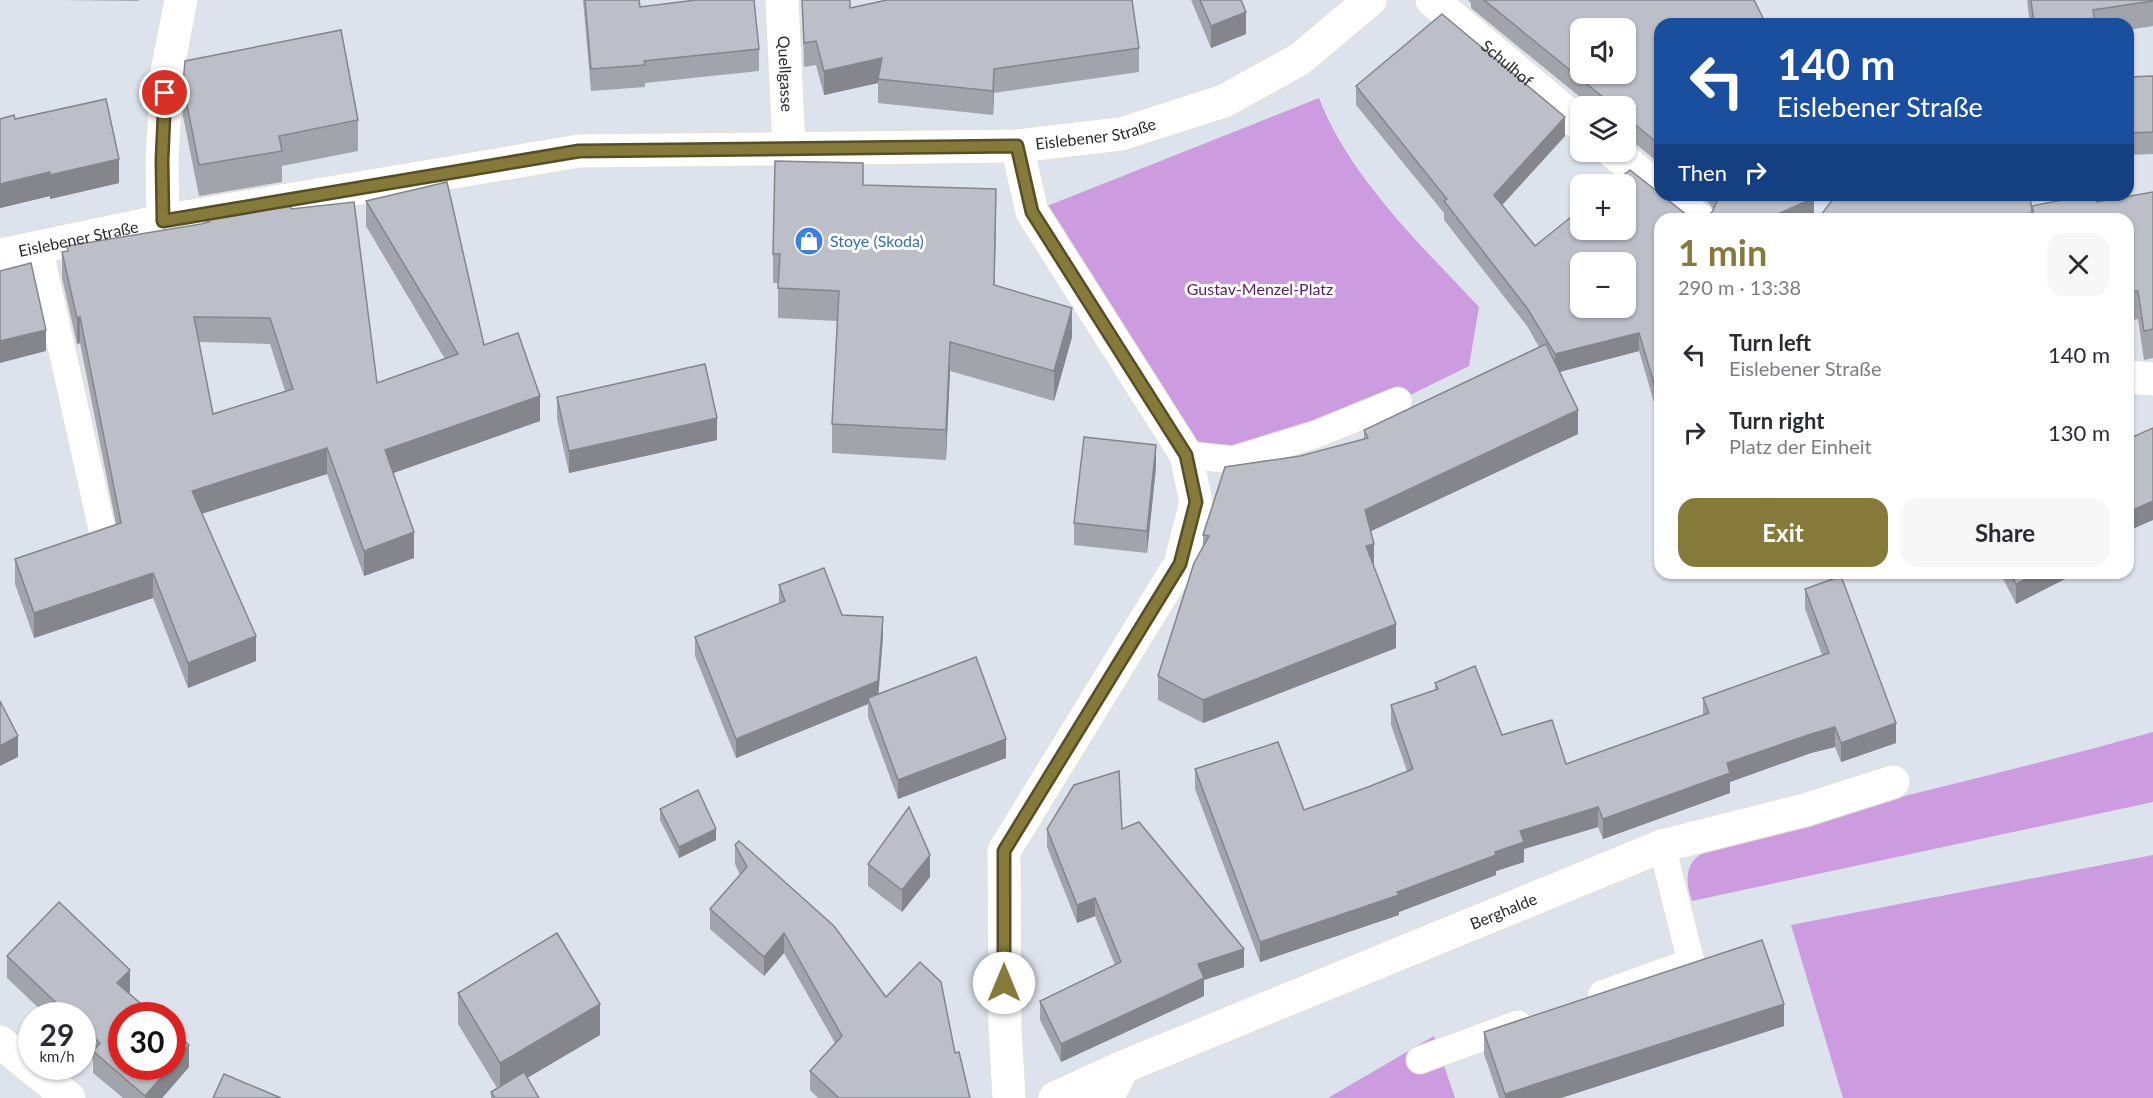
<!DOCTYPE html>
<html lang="en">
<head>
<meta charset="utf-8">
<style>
  :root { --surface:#fff; --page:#f7f7f7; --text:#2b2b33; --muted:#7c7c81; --accent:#857a3a }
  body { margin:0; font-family:Lato,sans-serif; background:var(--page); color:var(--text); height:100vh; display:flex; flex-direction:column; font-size:22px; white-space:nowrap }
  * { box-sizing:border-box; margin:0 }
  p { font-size:20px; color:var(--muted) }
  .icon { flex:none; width:33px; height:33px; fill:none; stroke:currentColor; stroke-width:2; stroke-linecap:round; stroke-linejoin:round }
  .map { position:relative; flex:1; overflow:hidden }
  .details { position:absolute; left:1654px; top:213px; width:480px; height:366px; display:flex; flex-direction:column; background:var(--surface); border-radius:18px; box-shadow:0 2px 4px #0004 }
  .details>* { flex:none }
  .banner { position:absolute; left:1654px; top:18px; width:480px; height:183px; border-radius:18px; box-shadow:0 2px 4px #0004; background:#1a4fa0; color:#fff; overflow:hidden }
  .controls { position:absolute; left:1570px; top:18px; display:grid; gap:12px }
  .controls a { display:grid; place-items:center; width:66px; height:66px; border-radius:12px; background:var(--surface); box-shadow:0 2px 4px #0004; font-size:30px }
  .speed { position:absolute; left:18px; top:1002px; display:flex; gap:12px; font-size:30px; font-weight:700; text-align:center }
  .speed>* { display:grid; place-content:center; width:78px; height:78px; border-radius:50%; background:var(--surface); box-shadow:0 2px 4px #0004; line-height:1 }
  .speed small { font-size:15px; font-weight:400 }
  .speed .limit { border:9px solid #d22; background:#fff; color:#111 }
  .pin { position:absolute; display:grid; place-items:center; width:51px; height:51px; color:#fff; margin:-26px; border:3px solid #fff; border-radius:50%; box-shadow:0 2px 6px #0007 }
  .me { position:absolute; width:66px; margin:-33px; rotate:0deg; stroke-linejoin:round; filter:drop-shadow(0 0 4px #0008) }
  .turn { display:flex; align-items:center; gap:21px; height:126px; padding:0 24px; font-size:27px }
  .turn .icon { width:78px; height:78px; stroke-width:2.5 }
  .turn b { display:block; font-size:42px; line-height:51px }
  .then { display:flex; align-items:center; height:57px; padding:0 24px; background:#0003; gap:12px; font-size:22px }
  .round { display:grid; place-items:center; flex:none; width:63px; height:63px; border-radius:18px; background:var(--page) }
  .head { display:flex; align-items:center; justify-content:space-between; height:102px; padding:0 24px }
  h1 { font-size:36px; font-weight:700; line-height:45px; color:var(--accent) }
  .primary-button { display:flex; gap:12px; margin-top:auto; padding:12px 24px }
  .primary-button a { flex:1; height:69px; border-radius:18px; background:var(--accent); color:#fff; font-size:24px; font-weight:700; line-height:69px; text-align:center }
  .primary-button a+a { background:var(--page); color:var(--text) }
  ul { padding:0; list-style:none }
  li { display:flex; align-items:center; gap:18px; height:78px; padding:0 24px }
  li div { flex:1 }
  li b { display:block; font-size:22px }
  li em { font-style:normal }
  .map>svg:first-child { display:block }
  .green { fill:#cc9be0 }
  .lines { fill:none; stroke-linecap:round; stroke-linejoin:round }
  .service-casing { stroke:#e3e0d2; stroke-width:29 }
  .minor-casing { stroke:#e3e0d2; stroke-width:35 }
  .tertiary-casing { stroke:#e3e0d2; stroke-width:35 }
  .service { stroke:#fff; stroke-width:27 }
  .minor { stroke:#fff; stroke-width:33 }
  .tertiary { stroke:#fff; stroke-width:33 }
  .wall { fill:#a2a4ab; fill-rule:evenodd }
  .shaded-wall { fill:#84868b }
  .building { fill:#bcbfc7; stroke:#84868b; stroke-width:1.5; fill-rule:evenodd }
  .route-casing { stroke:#564f26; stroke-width:15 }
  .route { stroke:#857a3a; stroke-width:10 }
  .labels { text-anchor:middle; stroke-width:6; stroke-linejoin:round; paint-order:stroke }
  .street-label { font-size:16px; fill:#2a2a2a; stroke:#fff }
  .shop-label { font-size:16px; fill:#366cbe; stroke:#fff; text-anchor:start }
  .park-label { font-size:16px; fill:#591d65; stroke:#fff }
</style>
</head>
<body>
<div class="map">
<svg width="2153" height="1098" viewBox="0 0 2153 1098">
  <rect width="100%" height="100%" fill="#dde3ec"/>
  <g class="green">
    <path d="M1319,98c31,80 102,147 160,209l-10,59 -71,35 -81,33 -131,21 -154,-243z"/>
    <path d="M2153,732v70l-461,99c-5,-13 -8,-32 4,-43 17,-15 83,-30 108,-36 116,-31 233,-57 349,-90z"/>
    <polygon points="2153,855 2153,1098 1843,1098 1791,925"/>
    <polygon points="1434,1036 1455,1098 1328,1098"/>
  </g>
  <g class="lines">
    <g class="service-casing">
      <g id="service">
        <polyline points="39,247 103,534"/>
        <polyline points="1186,455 1233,460 1317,434 1398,401"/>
        <polyline points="1602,994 1691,962 1662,846"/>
        <polyline points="1420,1060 1518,1024"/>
      </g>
    </g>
    <g class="minor-casing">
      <g id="minor">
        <path id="s1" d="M782,0l7,147"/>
        <path id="s2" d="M1432,0l149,125"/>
        <polyline points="1613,152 1660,189"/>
        <polyline points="1668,195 1698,219"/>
        <polyline points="163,221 162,160 167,71 181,0"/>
        <polyline points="2128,377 2153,379"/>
        <polyline points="0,1042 69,1098"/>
        <polyline points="1009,1098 1005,1027 1004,851 1180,564 1196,502 1186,455 1032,212 1017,146"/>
        <polyline points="1055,1098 1123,1067"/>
        <path id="s3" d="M1107,1098l16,-31 539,-221 143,-36 88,-28"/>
      </g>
    </g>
    <g class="tertiary-casing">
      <g id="tertiary">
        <path id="s4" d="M0,255l163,-34 416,-70 438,-5 104,-12 103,-33 76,-42 70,-59"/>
      </g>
    </g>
    <use href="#service" class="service"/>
    <use href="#minor" class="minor"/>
    <use href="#tertiary" class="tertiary"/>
  </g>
  <g class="wall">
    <polygon points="60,0 139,0 139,1"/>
    <polygon points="583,0 639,0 640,7 759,49 759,71 645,83 645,87 591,91"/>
    <polygon points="802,0 850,8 1139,48 1139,72 994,93 993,115 878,103 878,83 824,95 816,65 804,67"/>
    <polygon points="1191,0 1241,0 1246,34 1211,48"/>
    <polygon points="1468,0 1754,0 1660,24 1660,164 1626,136 1626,106 1591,106 1471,8 1471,3"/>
    <polygon points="2027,0 2153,0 2153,26 2128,30 2128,24 2030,24"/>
    <path d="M1442,14l123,103v19l-63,69 33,41 46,-37v21h45v-46h-14l18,-14 57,45 9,4 8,-1 8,-6 1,-3 -3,-5 -12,-9h113l3,3v19l-4,2h-150v204l-21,-72 -79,21 18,38v24l-207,97 3,13v22l22,58v24l-193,75 -45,-23v-24l36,-113 9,-17v-11l22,-68 75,-11 64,-17v-9l175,-83 -12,-21 -83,-106v-7l-88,-108v-19zM1581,262h45v46h-45z"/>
    <polygon points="2153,76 2153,154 2128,155 2128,77"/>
    <polygon points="183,85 358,120 358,151 282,166 282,182 199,196 183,116"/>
    <polygon points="0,119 15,119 119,183 50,199 50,196 0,208"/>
    <polygon points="863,185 996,218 994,285 1072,337 1054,401 950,371 946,460 832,453 832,424 837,321 778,318 778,283 773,283 773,254"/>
    <polygon points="2153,192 2153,358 2144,360 2138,319 2128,321 2128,219 1818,219 2032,212 2032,206 2097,202"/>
    <path d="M366,201l118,144 56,76 -147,52 21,85 -50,18 -37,-102 -126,39 55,148 -68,27 -35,-90 -119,40 -19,-54v-25l101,-35 -36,-181 -3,1 -15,-66v-26l5,-1v-5l134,-22 5,-1v-16l85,2 86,174 68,-24 -79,-133zM199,342l71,2 15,47 -72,23z"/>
    <polygon points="557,397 717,440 569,473 557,419"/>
    <polygon points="1156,467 1147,553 1074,545 1074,523"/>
    <polygon points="2000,573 2071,573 2071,576 2016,604"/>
    <polygon points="779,585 842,615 883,636 878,694 1006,758 898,799 868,717 868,704 736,758 695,656 695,637 779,604"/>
    <polygon points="1805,589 1896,743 1841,762 1835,747 1811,753 1730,782 1730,793 1603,839 1598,827 1524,849 1524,862 1496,871 1496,875 1399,912 1399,915 1260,962 1195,789 1195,769 1304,810 1368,787 1407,771 1391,725 1391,705 1435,690 1435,683 1502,735 1566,764 1703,715 1703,698 1822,655 1805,609"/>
    <polygon points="660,809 716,840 679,858 660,820"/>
    <polygon points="1047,829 1122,829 1244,967 1204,980 1204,996 1061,1062 1040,1020 1040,1001 1115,965 1095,916 1077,923 1047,847"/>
    <polygon points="735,845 886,997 955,1053 970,1098 818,1098 810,1090 810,1071 835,1043 784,953 764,976 710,929 710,909 740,875 735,864"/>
    <polygon points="868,864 930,877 902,912 868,886"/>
    <polygon points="7,956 130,992 129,993 189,1067 162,1098 123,1098 93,1073 93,1059 82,1049 82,1016 47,1016 7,978"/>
    <polygon points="458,993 600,1035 527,1078 539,1098 491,1098 491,1092 497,1088 458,1024"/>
    <polygon points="1784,1026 1561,1098 1499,1098 1484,1054 1484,1032"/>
  </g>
  <g class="shaded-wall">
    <polygon points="1246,12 1246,34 1211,48 1211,26"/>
    <polygon points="882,58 878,83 824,95 824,71"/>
    <polygon points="994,69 994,93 993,115 993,91"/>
    <polygon points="1565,117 1565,136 1494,214 1494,195"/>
    <polygon points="119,159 119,183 50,199 50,175"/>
    <polygon points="50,172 50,196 0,208 0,184"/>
    <polygon points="996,189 996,218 994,315 994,285"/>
    <polygon points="1814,198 1814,217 1810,219 1766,219"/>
    <polygon points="1072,308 1072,337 1054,401 1054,371"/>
    <polygon points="80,317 80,343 77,344 77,318"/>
    <polygon points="46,330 46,351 0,363 0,341"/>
    <polygon points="1639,333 1639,351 1555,373 1555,354"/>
    <polygon points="950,342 950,371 946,460 946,430"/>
    <polygon points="540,396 540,421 385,476 385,450"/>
    <polygon points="1578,410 1578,434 1365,534 1365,510"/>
    <polygon points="717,418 717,440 569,473 569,451"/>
    <polygon points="1156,445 1156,467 1147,553 1147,531"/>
    <polygon points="327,448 327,474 192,517 192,491"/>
    <polygon points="2153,501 2153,520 2128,531 2128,512"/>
    <polygon points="414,532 414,558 364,576 364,551"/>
    <polygon points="1374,544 1374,567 1366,546"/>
    <polygon points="153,573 153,598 34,638 34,613"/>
    <polygon points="2039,573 2071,573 2071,576 2016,604 2016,584"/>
    <polygon points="883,617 883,636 878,700 868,698 868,704 736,758 736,739"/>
    <polygon points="1396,624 1396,648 1203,723 1203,700"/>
    <polygon points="256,636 256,661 188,688 188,663"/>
    <polygon points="1896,723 1896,743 1841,762 1841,743"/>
    <polygon points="1835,727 1835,747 1811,753 1730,782 1730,793 1603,839 1603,819 1727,763 1811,734"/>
    <polygon points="18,736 18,757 0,766 0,746"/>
    <polygon points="1006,739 1006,758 898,799 898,780"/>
    <polygon points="1598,807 1598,827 1524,849 1524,862 1496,871 1496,875 1399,912 1399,915 1260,962 1260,942 1397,892 1495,852 1520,831"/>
    <polygon points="716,829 716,840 679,858 679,847"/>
    <polygon points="930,855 930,877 902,912 902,890"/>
    <polygon points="1095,898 1095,916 1077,923 1077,905"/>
    <polygon points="784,933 784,953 764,976 764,957"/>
    <polygon points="1244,949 1244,967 1204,980 1204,996 1061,1062 1061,1044 1198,964"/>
    <polygon points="130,970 130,992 117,1005 117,983"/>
    <polygon points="600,1004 600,1035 500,1094 500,1063"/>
    <polygon points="1784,1004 1784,1026 1561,1098 1505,1098 1505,1094"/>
    <polygon points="189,1045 189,1067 162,1098 145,1098 145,1096 171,1066 172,1066 172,1064"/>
  </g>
  <g class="building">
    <polygon points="585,0 639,0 640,7 696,0 754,0 759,49 644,61 645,65 591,69"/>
    <polygon points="802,0 850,0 850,8 887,0 1132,0 1139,48 994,69 993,91 878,79 882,58 824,71 816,41 804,43"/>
    <polygon points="1200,0 1241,0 1246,12 1211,26"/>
    <path d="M1484,0h270l12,24h-106v121l-34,-28v-11h-12zM1581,28h45v46h-45z"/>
    <polygon points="2031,0 2153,0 2153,1 2093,10 2095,24 2034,24"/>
    <path d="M1442,14l123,103 -71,78 41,51 46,-37v21h45v-46h-14l18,-14 57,45 9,4 8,-1 8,-6 5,-10 -2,-7h96l3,3 -48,21h-106v185l-21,-71 -84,21 -28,-46 -83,-107 3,-2 -91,-113zM1581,262h45v46h-45z"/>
    <polygon points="341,30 358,120 279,136 282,151 199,165 183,85 185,61"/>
    <polygon points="2153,76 2153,132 2128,133 2128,77"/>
    <polygon points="106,99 119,159 50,175 50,172 0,184 0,119 14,115 15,119"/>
    <polygon points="775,161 863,163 863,185 996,189 994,285 1072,308 1054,371 950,342 946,430 832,424 839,291 778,288 780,254 773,254"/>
    <path d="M447,182l37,163 34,-12 22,63 -155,54 29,82 -50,19 -37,-103 -135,43 64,145 -68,27 -35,-90 -119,40 -19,-54 106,-36 -41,-206 -3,1 -15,-66 6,-1 -1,-5 134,-22 8,-2 -3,-15 82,-13 3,15 63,-7 23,181 81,-29 -92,-153zM194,317l76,1 23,71 -80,25z"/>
    <polygon points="2153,192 2153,329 2144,331 2138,291 2128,292 2128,219 2035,219 2032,206 2087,195 2095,195 2097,202"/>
    <polygon points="1836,195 2030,195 2032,213 1986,219 1818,219"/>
    <polygon points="31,263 46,330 0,341 0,271"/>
    <polygon points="1546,344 1578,410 1365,510 1374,544 1366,546 1396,624 1203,700 1158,676 1194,563 1209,536 1203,535 1225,467 1300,456 1368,438 1364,430"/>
    <polygon points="705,364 717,418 569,451 557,397"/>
    <polygon points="2153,428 2153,501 2128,512 2128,439"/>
    <polygon points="1084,437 1156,445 1147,531 1074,523"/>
    <polygon points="824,568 842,615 883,617 878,681 736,739 695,637 785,601 779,585"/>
    <polygon points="2010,573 2039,573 2016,584"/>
    <polygon points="1841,576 1896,723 1841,743 1835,727 1811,734 1727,763 1730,773 1603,819 1598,807 1520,831 1524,842 1495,852 1496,855 1397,892 1399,895 1260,942 1195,769 1278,742 1304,810 1368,787 1413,769 1391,705 1438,689 1435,683 1475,666 1502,735 1552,720 1566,764 1709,713 1703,698 1829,653 1805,589"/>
    <polygon points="976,657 1006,739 898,780 868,698"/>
    <polygon points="0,701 18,736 0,746"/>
    <polygon points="1119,771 1122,829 1139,822 1244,949 1198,964 1204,978 1061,1044 1040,1001 1121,962 1095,898 1077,905 1047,829 1074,785"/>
    <polygon points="698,790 716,829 679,847 660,809"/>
    <polygon points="909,807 930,855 902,890 868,864"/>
    <polygon points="739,841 834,926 886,997 920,962 941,982 955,1053 959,1052 970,1098 839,1098 810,1071 842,1036 784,933 764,957 710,909 747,867 735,845"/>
    <polygon points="59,902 130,970 117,983 155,1016 122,1016 122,1066 171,1066 145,1096 93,1051 100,1043 82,1027 82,1016 70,1016 7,956"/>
    <polygon points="557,933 600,1004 500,1063 458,993"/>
    <polygon points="1762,940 1784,1004 1505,1094 1484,1032"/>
    <polygon points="172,1031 189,1045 172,1064"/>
    <polygon points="524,1072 539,1098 495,1098 491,1092"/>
    <polygon points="224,1074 281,1098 213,1098"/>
  </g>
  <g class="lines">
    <g class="route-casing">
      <polyline id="route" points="165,93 162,160 163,221 579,151 1017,146 1032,212 1186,455 1196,502 1180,564 1004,851 1004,983"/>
    </g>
    <use href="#route" class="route"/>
  </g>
  <defs>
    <g id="shop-disc" transform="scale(1.5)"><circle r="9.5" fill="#3f7fe0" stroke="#fff"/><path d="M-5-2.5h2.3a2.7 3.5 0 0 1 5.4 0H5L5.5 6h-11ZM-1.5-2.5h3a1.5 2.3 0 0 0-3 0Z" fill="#fff"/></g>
  </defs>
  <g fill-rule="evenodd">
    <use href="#shop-disc" x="809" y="241"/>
  </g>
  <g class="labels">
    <g class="street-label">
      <text dy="6" stroke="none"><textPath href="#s2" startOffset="98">Schulhof</textPath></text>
      <text dy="6" stroke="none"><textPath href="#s1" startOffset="74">Quellgasse</textPath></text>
      <text dy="6" stroke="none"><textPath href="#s4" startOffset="1106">Eislebener Straße</textPath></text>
      <text dy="6" stroke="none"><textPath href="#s4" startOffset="80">Eislebener Straße</textPath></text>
      <text dy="6" stroke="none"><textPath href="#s3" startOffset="446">Berghalde</textPath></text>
    </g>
    <g class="shop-label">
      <text x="830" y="247">Stoye (Skoda)</text>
    </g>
    <g class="park-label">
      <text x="1260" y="295">Gustav-Menzel-Platz</text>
    </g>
  </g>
</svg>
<div class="controls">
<a><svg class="icon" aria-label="sound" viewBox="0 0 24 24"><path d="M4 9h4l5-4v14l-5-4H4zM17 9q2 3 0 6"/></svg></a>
<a><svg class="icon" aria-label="layers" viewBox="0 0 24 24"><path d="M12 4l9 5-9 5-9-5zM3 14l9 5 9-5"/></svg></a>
<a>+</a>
<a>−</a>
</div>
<div class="speed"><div>29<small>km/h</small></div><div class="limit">30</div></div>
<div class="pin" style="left:165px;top:93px;background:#d93025"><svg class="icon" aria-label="arrive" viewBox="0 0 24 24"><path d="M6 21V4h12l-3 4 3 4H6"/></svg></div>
<svg class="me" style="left:1004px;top:983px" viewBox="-20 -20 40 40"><circle r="19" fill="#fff"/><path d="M0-13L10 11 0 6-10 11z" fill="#857a3a"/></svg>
<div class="banner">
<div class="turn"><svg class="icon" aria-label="left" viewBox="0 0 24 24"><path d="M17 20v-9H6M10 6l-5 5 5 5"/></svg><div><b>140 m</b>Eislebener Straße</div></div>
<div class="then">Then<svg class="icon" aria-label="right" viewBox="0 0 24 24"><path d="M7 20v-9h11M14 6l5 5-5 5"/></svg></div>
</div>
<section class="details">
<div class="head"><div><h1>1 min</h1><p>290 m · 13:38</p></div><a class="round"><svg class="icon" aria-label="close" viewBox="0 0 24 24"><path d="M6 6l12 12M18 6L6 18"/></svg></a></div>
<ul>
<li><svg class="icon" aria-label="left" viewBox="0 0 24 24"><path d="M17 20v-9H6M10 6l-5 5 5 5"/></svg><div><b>Turn left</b><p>Eislebener Straße</p></div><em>140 m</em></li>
<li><svg class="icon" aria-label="right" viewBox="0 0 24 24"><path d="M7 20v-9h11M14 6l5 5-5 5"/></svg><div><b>Turn right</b><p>Platz der Einheit</p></div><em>130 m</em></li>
</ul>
<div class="primary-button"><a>Exit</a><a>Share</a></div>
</section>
</div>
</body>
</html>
